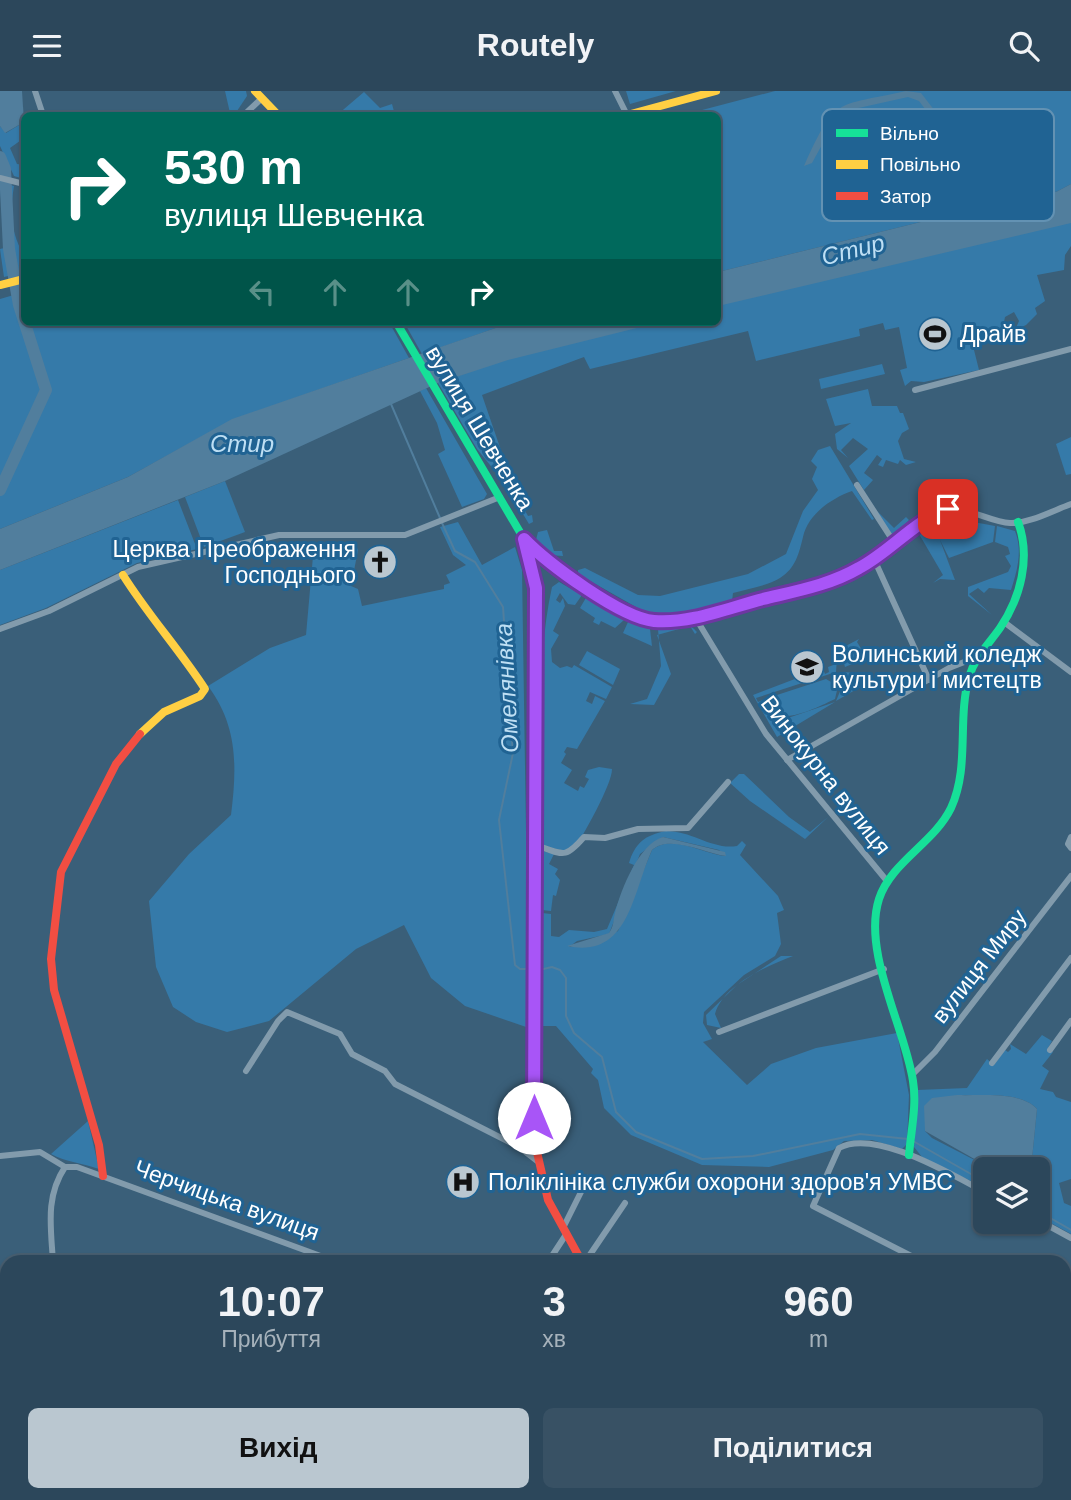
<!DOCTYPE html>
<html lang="uk">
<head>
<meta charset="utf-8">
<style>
  :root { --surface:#2c475b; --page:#385164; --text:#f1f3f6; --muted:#a6b2bb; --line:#485f71; --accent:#bac7d0 }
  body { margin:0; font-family:Helvetica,sans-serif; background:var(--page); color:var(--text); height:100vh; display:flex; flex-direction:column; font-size:26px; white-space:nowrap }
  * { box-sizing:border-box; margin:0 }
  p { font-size:23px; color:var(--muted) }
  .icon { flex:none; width:38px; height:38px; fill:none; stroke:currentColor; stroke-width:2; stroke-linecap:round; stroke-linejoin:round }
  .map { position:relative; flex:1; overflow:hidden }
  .panel { position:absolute; left:0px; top:1164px; width:1071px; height:247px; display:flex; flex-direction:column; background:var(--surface); border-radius:21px 21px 0 0; box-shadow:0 2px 5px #0004,0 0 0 2px var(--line) }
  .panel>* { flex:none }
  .guide { position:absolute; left:21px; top:21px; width:700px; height:214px; border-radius:10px; box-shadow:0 2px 5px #0004,0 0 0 2px var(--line); background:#00695c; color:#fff; overflow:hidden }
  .fabs { position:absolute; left:973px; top:1066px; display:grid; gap:14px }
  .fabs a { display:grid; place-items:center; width:77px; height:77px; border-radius:10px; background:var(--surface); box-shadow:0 2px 5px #0004,0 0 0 2px var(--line); font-size:35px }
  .pin { position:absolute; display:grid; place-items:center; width:60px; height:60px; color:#fff; margin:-30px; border-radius:14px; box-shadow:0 4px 10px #0006 }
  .me { position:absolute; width:77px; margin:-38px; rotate:0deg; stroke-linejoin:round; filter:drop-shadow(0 0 5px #0008) }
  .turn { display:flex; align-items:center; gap:24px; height:147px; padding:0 28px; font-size:32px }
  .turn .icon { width:91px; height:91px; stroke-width:2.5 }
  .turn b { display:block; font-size:49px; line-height:60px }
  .lanes { display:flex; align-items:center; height:66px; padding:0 28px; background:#0003; justify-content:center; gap:35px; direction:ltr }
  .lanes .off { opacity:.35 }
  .eta { display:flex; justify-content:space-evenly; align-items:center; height:119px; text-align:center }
  .eta b { font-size:42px; font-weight:700; line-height:49px }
  .primary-button { display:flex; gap:14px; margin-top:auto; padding:14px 28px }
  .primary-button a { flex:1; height:80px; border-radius:10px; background:var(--accent); color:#111; font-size:28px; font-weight:700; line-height:80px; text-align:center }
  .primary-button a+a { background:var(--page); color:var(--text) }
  header { display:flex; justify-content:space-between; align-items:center; height:91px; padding:0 28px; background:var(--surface); font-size:32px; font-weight:700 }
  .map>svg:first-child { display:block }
  .green { fill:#357aa9; fill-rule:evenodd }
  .water { fill:#517e9d }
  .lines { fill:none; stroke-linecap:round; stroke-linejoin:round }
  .stream { stroke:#517e9d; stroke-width:2 }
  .river { stroke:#517e9d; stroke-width:12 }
  .street { stroke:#829bac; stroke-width:6 }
  .fast { stroke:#16e098; stroke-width:8 }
  .slow { stroke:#ffcf43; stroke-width:8 }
  .jam { stroke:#f24e42; stroke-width:8 }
  .route-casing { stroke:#6d37a1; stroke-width:18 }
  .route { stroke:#a855f7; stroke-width:12 }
  .labels { text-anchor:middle; stroke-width:6; stroke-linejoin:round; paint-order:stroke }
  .poi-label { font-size:23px; fill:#fff; stroke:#206393; text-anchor:start }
  .street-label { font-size:23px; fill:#fff; stroke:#206393 }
  .water-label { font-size:24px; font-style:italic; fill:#bedff4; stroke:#206393 }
  .key { fill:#206393; stroke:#6392b3; stroke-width:2 }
  .key-label { font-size:19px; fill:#fff }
</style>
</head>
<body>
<header><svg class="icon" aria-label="menu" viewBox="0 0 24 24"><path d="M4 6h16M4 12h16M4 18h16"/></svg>Routely<svg class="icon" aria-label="search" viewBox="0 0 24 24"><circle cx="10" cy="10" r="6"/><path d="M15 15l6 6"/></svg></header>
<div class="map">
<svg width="1071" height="1409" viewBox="0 0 1071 1409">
  <rect width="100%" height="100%" fill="#3a5f79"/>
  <g class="green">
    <polygon points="225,0 246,0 247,5 235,23 230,22"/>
    <polygon points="626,0 676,0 630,13"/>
    <polygon points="775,0 1071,0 1071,93 1056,101 1036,94 1022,106 718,181 718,24 683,24"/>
    <polygon points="364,1 380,17 392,13 395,24 337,24"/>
    <polygon points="24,31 24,47 10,57 17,73 24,74 24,88 14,85 0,55 0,35 6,42"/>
    <path d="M0,91l14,4c-4,25 -4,41 7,64l3,-2v24l-20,5 -4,-28 4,-1z"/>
    <polygon points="1071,119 1071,155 1065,164 1064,179 1037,184 1045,210 1035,217 1037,223 1026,234 1015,239 1019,230 1014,221 1005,226 1003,236 1009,241 973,255 979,279 924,291 911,290 905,295 900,279 907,277 899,236 885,239 883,232 859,238 860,245 756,270 748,240 590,278 584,266 482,304 505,371 499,373 528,425 532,424 533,431 529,433 503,390 477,358 438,292 610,231 718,231 718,203"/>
    <polygon points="24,201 24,231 389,231 409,267 232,329 128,386 0,438 0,208"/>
    <polygon points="404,231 513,231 422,263"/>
    <polygon points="882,273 885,283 821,298 819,288"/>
    <polygon points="426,297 487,403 484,408 462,416 438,363 445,359 437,332 420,300"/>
    <polygon points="868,298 872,315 897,315 900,322 903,322 909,338 902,342 898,350 904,368 916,371 906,374 900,369 898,373 886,369 883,376 878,374 882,368 877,364 864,382 873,389 864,399 877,420 894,437 906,426 909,429 893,446 849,375 868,358 853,347 841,359 848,367 837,358 835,343 851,332 835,335 826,308"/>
    <polygon points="1071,346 1071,383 1066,384 1056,353"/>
    <path d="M830,355l44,73 -2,1 -20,-29c-20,7 -44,23 -49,46 -4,16 -7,31 -23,41 -13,8 -33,11 -47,15l-1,8 -39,10 -43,4 -72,-41v-4l7,-2 53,27 22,1 88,-22 38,-20 17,-43 15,-21 -6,-11 5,-12 -6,-6 7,-11z"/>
    <polygon points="225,390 245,441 204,456 185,406"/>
    <polygon points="178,409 197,458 137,472 46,517 0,534 0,479"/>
    <polygon points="952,427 995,435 993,451 949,467 940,449 955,489 940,488 933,492 943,484 919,443"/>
    <path d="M458,431l24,43 33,-18 7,23 7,458 -64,-22 -34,-28 -27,-53 -48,24 -87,72 -42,11 -31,-10 -23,-15 -17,-40 -7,-66 40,-47 42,-39c6,-48 7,-89 -23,-129l62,-38 36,-13 7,-79 8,-1v-9h35l2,4 -7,36 7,3 4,17 82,-17v-4l6,-2 -4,-8 20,-10 -13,-10 -13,-28z"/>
    <path d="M997,435l18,5c8,20 2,40 -4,59l-22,-2 -5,5 -6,-5 -9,6 23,21 -24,-19v-9l40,-15 3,-6 -6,-10 5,-2 -2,-7 -13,-5z"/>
    <polygon points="547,439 554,460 562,460 563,465 549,464 536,449 538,441"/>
    <path d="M559,491l23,13 -7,10 -7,-1 -8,-11 -4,7 4,3 3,-5 2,8 -12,25 6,4 -8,14 1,13 8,6 7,-2 5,2 2,-3 38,22 -6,12 -16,-7 -4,9 6,3 3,-8 10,5 -28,48 -10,-2 -3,5 2,2 -5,9 11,7 -8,13 14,8 2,-5 4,2 5,-9 -4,-2 3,-7 11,-3 13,2c0,16 -29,66 -38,81l-9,1 -23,-5c1,-83 -8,-178 10,-259z"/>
    <polygon points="587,505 624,525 624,529 615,537 601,530 599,534 593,531 595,527 580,517"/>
    <polygon points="628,531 650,538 652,555 623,542"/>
    <path d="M687,535c5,0 7,3 10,6l-2,2 -5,-8 -33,9 14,39 -17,31 -24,-1 17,-5 14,-33 -3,-37z"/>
    <polygon points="859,548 857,551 862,559 858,562 857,571 845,576 840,558"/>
    <polygon points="587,560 620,578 613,594 579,574"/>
    <polygon points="833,561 837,568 836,581 756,607 758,611 772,605 769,621 782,629 835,611 777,646 753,604 808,583 810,588 814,587 813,581 823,578 825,583 829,581 828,576 836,573"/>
    <polygon points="844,581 854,582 869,591 836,610 841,598 832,586"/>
    <path d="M826,588l12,7 -3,13c-15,7 -60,31 -65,6l7,-10z"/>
    <polygon points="739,683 744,683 789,726 810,741 828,726 805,748 750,710 730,692"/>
    <path d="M666,740c27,0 46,19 71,15l5,-5 4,4 -6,10 38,41 6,14 -7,3 4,31 -6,12 -31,19 -40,37 -1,11 9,16 -9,3 44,43 24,-21 45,-16 81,-15 12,62 -2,49 -5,5 -30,-9 -28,1 -11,9 -64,17 -67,-2 -71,-30 -27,-27 -6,-28 -7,-7 2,-4 -37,-43h-15v38l1,-151 9,1v22l8,1 10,-7 25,2 13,-3 27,-64 -5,-2c6,-20 16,-28 37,-32zM663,746l56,13 7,6c-23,-2 -55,-23 -74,-6l-34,81 -37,16h-12l8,-6 32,-7 31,-80z"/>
    <polygon points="543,760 554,763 549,773 558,778 555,783 560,789 556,805 553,804 551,820 542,819"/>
    <path d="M781,865h12c-26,10 -70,29 -78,58l6,14 -14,-3 -1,-10 31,-30z"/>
    <path d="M1042,944l10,6 -4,7 5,4 -11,14 7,5 -9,18 13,3 3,5 15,5v77l-12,4 5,20 7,3v28l-33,-18v-47h-7l6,-60c-15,-18 -58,-13 -80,-14l-32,36 7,7 60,31h-7v19l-63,-31 -8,-10 3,-57 50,-2 20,-29 7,6 11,-15 3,2 3,-3 -1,-5 16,10z"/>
    <path d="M88,1030l11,48c-17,-6 -33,-7 -48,-15z"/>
    <polygon points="553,1404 630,1404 642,1409 572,1406 551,1409"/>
  </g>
  <g class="water">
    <polygon points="0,0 22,0 24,31 5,42 0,35"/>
    <path d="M906,0l15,2 59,76 -6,5 -55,-73 -11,-4 -63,14 -11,12 -22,40 -8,3c32,-70 30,-59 102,-75z"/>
    <polygon points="1071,93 1071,132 718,215 718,181 1022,106 1036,94 1056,101"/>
    <polygon points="513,231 661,231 508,269 438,292 225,390 0,479 0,438 128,386 232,328"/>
    <path d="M663,746l62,15 1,4c-22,-3 -57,-22 -74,-6 -20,44 -23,109 -85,96l42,-13c5,-7 4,-12 6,-20 6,-24 24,-69 48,-76z"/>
    <path d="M957,1004c22,1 65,-4 80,14l-6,60h-39l-67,-38 -1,-25 8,-8z"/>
  </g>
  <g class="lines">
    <g class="stream">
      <polyline points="391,313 440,427"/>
      <polyline points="442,432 455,460 475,471 503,516 513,662 499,729 515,874 520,878 530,878"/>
      <polyline points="539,879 552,876 560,879 566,887 566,925 574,942 602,966 616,1021 636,1041 702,1068 753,1065 860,1043 908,1048"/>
      <polyline points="913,1050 985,1091"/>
      <polyline points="1038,1120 1071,1139"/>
    </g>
    <polyline class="river" points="0,66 5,78 9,158 19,214 46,299 0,399"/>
    <g class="street">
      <polyline points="35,0 43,24"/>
      <polyline points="615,0 627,24"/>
      <polyline points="244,24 262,7"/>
      <polyline points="0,87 24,93"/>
      <polyline points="915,299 1071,258"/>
      <polyline points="857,394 895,453"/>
      <path d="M525,450c25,25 90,72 125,79 31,7 175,-33 205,-50 31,-16 55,-48 88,-59 21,-7 46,11 67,12 19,1 44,-13 61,-19"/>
      <polyline points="874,468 929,589"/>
      <polyline points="695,526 766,643 887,790"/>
      <polyline points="1004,531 1071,581"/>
      <polyline points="0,538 49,520 138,476 279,444 405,444 500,406"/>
      <polyline points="787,669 949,577 977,566"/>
      <polyline points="1071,746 1068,753 1071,757"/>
      <path d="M536,754c28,10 29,14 48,-8l21,1 33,-9 50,-1 40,-46"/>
      <polyline points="719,941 884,878"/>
      <polyline points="1050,959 1071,930"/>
      <polyline points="992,972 1071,867"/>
      <polyline points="246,980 278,930 287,921 340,943 352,963 385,980 395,993 519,1056 537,1070"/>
      <polyline points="912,984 935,961 1071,785"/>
      <polyline points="0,1065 40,1061 65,1076"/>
      <polyline points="1038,1129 1071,1147"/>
      <polyline points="563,1137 588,1087"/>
      <path d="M53,1171c-2,-34 -8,-65 12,-95h12l260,95"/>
      <polyline points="548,1171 565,1145"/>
      <polyline points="585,1171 625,1112"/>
      <path d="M923,1171l-110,-56 26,-58c36,-20 113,27 146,44"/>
      <polyline points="0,1292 7,1289"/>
      <polyline points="0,1402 7,1400"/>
      <polyline points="38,1404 40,1409"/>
      <polyline points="141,1404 143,1409"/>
      <polyline points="340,1404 355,1409"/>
      <polyline points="640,1404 652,1409"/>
      <polyline points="703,1404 710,1409"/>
      <polyline points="1048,1404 1050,1409"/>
      <polyline points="290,1409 292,1404"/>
      <polyline points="545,1409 547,1404"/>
    </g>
    <g class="fast">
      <polyline points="396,231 524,448 536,497 535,889"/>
      <path d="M909,1064c2,-24 8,-50 4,-74 -8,-53 -51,-129 -34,-182 12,-37 55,-56 72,-91 19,-41 6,-88 18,-131 6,-20 19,-32 31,-49 21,-31 31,-71 18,-106"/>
      <polyline points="964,1404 974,1409"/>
    </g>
    <g class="slow">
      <polyline points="255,0 278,24"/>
      <polyline points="627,24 716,0"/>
      <polyline points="0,194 24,188"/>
      <path d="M123,484c25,40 56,74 82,114l-5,7 -36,16 -24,22"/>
    </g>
    <g class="jam">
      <polyline points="535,889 534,1048 548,1109 582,1171"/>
      <polyline points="103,1085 99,1054 54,899 51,868 61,781 116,673 140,643"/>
    </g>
  </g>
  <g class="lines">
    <g class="route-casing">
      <path id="route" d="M534,1027l2,-530 -12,-49c23,24 97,79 130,82 36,3 74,-13 109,-22 33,-8 67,-14 96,-31 32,-17 55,-47 89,-59"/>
    </g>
    <use href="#route" class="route"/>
  </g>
  <defs>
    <g id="stadium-disc" transform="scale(1.75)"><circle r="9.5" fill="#bac7d0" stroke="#206393"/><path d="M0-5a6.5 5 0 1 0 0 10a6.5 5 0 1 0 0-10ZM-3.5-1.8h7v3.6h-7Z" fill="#111"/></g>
    <g id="church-disc" transform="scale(1.75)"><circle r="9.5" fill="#bac7d0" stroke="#206393"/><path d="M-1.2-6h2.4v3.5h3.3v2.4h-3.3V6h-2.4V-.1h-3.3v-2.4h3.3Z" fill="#111"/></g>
    <g id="university-disc" transform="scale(1.75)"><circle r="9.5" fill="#bac7d0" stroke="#206393"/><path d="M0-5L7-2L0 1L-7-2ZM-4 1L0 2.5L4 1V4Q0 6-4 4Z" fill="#111"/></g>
    <g id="hospital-disc" transform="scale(1.75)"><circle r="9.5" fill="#bac7d0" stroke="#206393"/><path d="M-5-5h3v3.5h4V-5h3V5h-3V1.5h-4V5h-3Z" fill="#111"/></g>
  </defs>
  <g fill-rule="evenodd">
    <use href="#stadium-disc" x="935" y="243"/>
    <use href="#church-disc" x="380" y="471"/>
    <use href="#university-disc" x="807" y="576"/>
    <use href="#hospital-disc" x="463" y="1091"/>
  </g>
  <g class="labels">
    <g class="poi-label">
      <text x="960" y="251">Драйв</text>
      <text x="356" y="466" text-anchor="end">Церква Преображення<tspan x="356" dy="26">Господнього</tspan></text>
      <text x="832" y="571">Волинський коледж<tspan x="832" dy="26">культури і мистецтв</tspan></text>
      <text x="488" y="1099">Поліклініка служби охорони здоров'я УМВС</text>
    </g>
    <g class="street-label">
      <text transform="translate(480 337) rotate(59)" y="8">вулиця Шевченка</text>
      <text transform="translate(826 684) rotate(52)" y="8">Винокурна вулиця</text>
      <text transform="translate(979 875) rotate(-52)" y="8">вулиця Миру</text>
      <text transform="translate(227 1109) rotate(20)" y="8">Черчицька вулиця</text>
    </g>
    <g class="water-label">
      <text transform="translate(853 159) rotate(-14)" y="8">Стир</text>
      <text x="242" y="361">Стир</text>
      <text transform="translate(507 597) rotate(-93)" y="8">Омелянівка</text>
    </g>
  </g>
  <rect x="822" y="18" width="232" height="112" rx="10" class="key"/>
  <rect x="836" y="38" width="32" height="8" fill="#16e098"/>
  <rect x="836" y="69" width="32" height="9" fill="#ffcf43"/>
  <rect x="836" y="101" width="32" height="8" fill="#f24e42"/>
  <g class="key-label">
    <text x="880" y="49">Вільно</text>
    <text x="880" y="80">Повільно</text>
    <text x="880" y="112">Затор</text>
  </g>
</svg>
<div class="fabs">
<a><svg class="icon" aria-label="layers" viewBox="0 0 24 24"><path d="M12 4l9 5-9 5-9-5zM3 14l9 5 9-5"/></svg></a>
</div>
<div class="pin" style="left:948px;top:418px;background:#d93025"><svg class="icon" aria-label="arrive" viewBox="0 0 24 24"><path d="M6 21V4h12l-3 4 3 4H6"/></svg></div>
<svg class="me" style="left:534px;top:1027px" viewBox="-20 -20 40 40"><circle r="19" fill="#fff"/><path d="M0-13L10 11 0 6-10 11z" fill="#a855f7"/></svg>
<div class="guide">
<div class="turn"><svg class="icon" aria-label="right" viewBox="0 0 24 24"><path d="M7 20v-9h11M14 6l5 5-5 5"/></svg><div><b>530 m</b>вулиця Шевченка</div></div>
<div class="lanes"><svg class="icon off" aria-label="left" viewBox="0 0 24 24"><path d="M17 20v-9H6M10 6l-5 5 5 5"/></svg><svg class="icon off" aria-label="ahead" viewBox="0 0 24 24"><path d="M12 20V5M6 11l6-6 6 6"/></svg><svg class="icon off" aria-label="ahead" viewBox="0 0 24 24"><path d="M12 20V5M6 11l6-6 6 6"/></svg><svg class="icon" aria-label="right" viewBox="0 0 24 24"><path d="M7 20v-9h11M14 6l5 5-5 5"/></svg></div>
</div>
<section class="panel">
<div class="eta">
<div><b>10:07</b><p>Прибуття</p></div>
<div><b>3</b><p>хв</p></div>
<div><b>960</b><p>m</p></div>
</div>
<div class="primary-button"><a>Вихід</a><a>Поділитися</a></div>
</section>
</div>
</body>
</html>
